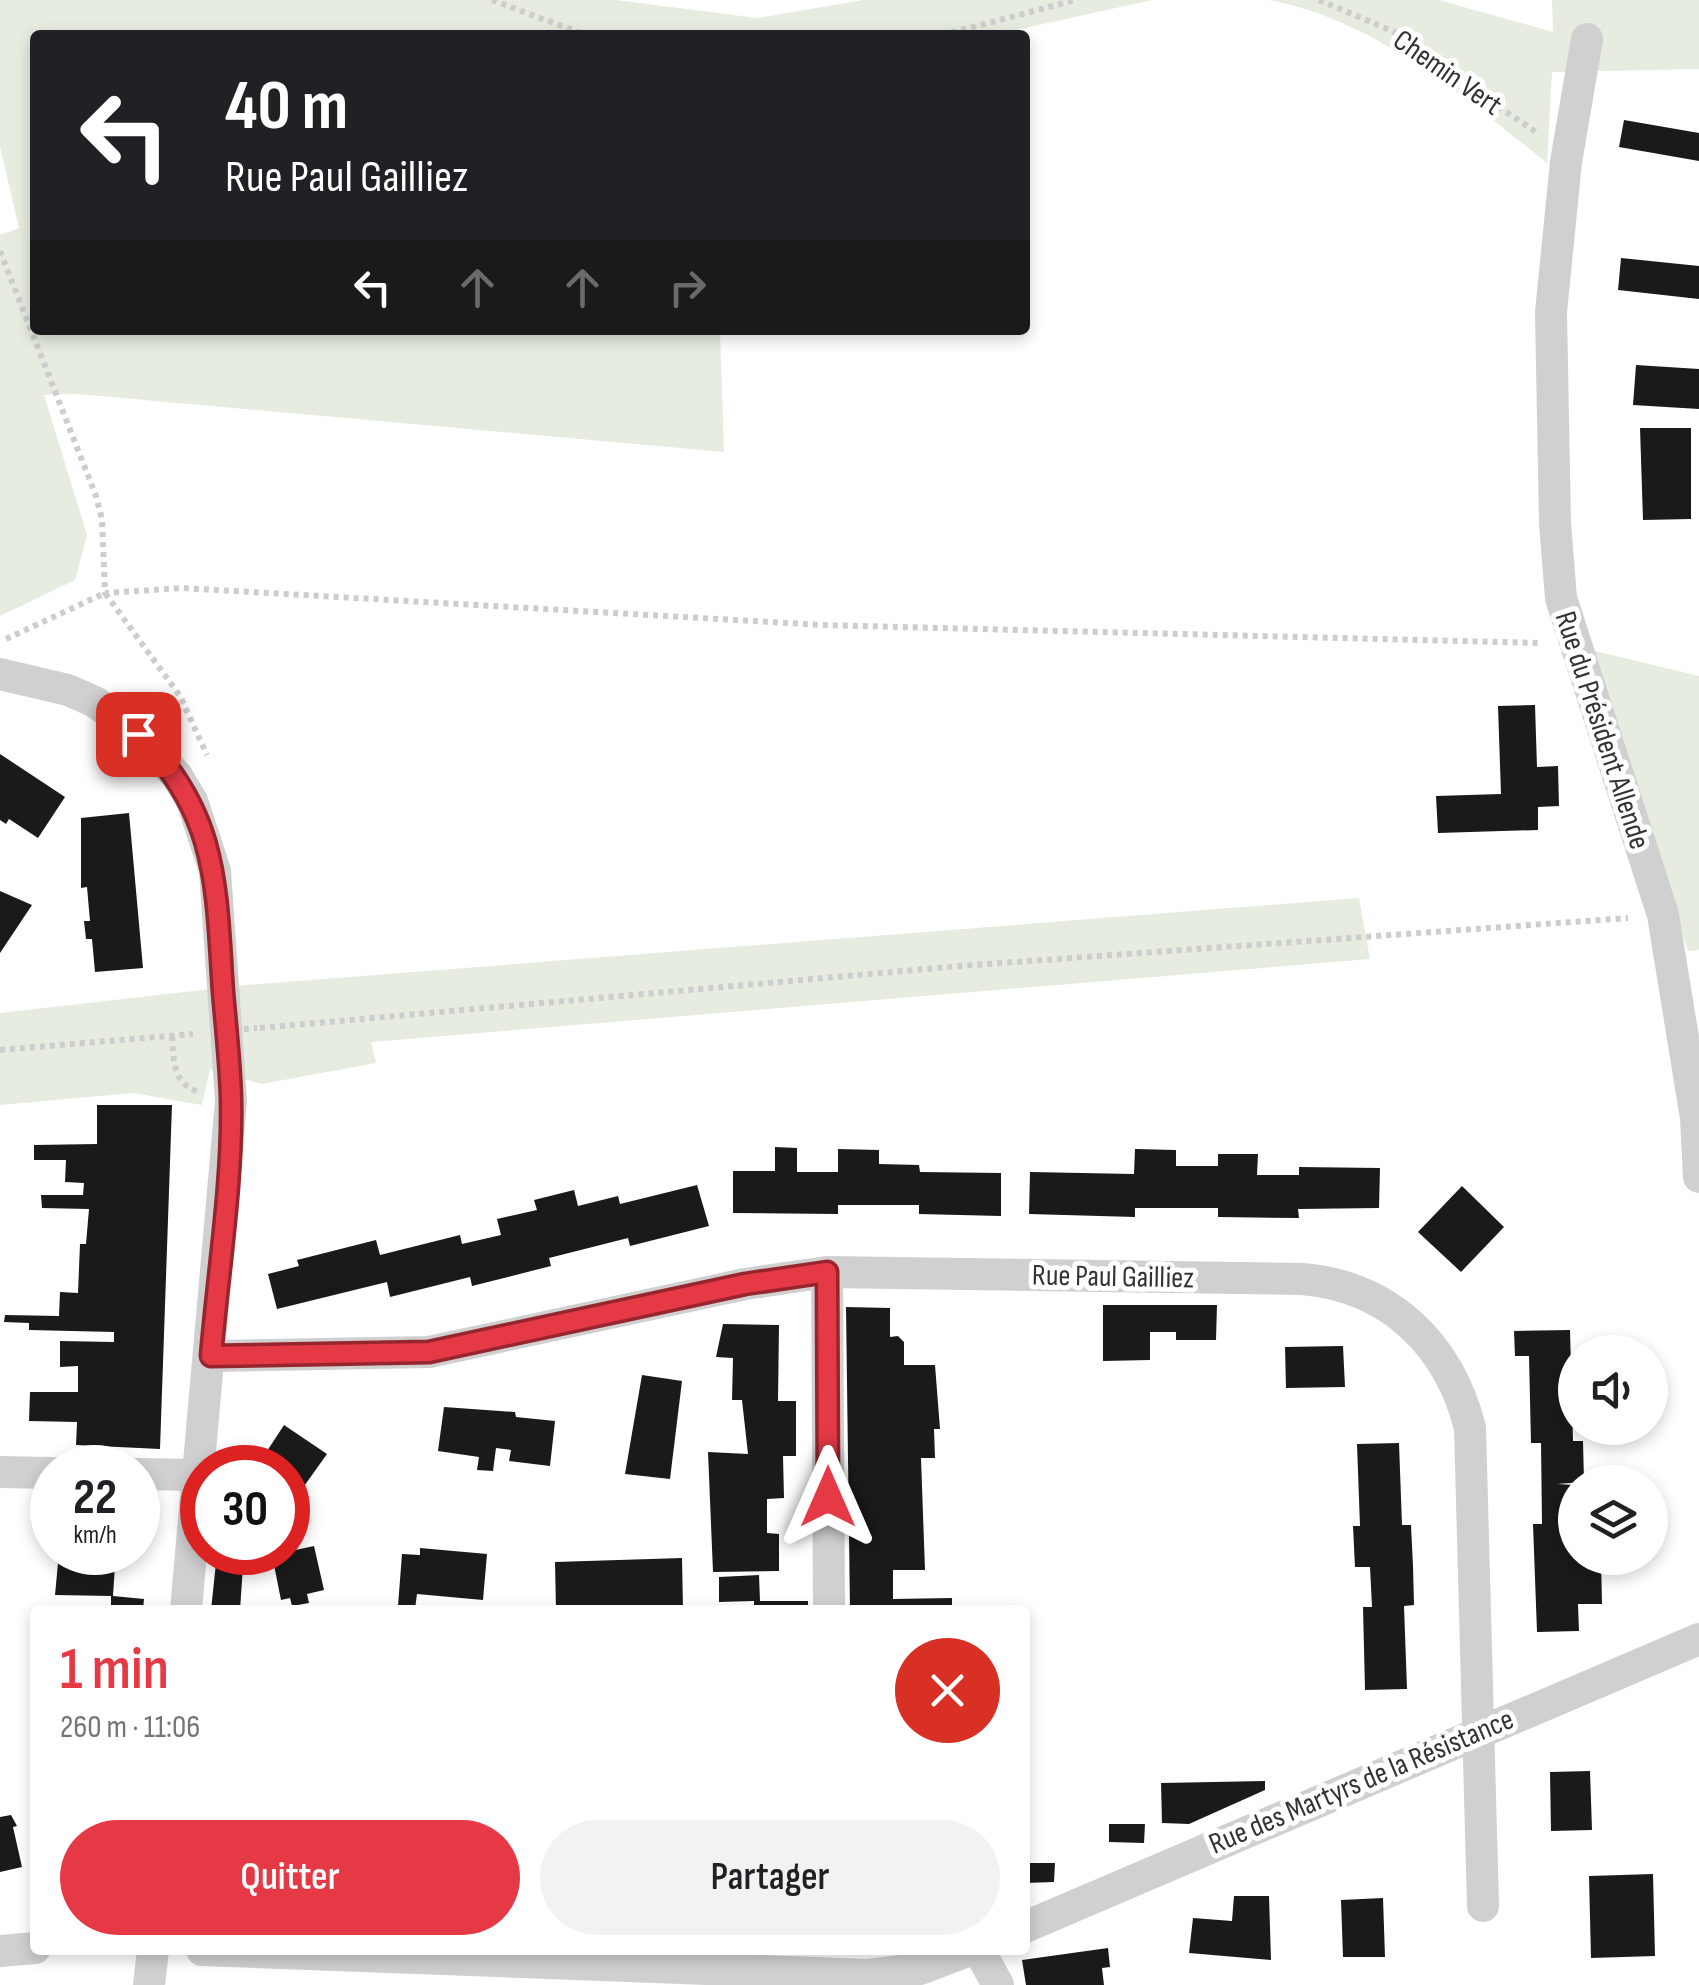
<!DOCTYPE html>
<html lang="fr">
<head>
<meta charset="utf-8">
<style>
  :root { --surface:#fff; --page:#f2f2f2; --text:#202124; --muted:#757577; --accent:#e63946 }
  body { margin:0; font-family:"Sofia Sans Condensed",sans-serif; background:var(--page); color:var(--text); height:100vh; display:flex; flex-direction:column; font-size:38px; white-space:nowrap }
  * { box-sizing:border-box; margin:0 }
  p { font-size:32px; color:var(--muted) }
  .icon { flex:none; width:55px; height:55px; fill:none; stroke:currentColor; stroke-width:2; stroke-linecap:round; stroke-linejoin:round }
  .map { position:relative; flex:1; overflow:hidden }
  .details { position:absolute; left:30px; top:1605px; width:1000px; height:350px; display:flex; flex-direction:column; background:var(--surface); border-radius:10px; box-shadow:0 5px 15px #0003 }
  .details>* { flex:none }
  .top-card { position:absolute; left:30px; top:30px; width:1000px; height:305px; border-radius:10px; box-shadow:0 5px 15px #0003; background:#202124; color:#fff; overflow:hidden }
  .fabs { position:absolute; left:1558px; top:1335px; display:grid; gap:20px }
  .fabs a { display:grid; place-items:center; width:110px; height:110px; border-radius:50%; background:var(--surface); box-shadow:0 5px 15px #0003; font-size:50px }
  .speed { position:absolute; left:30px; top:1445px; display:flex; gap:20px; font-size:50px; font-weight:700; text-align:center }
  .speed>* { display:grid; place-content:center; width:130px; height:130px; border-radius:50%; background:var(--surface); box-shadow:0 5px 15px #0003; line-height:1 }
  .speed small { font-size:25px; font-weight:400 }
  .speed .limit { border:15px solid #d22; background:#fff; color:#111 }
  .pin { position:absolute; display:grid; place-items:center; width:85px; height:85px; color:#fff; margin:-42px; border-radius:20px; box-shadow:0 5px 15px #0006 }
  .me { position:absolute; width:110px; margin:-55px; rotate:0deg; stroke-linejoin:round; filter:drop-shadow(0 0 8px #0008) }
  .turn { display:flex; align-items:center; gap:35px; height:210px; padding:0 30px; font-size:45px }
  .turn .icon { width:130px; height:130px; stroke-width:2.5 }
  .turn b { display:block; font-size:70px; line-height:85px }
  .lanes { display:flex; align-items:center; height:95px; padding:0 30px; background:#0003; justify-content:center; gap:50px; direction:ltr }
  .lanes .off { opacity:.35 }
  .round { display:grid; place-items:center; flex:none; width:105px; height:105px; border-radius:52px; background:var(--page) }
  .head { display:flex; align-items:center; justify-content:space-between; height:170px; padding:0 30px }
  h1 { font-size:60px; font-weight:600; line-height:75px; color:var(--accent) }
  .button { display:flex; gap:20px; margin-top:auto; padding:20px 30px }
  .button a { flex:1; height:115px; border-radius:60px; background:var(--accent); color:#fff; font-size:40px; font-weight:600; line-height:115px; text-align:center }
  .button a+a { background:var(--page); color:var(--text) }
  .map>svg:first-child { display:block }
  .green { fill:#e6ecdf }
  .building { fill:#1a1a1a }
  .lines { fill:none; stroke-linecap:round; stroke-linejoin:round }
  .path { stroke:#cdcdcd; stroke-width:6; stroke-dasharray:5 5; stroke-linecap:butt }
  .minor { stroke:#d0d0d0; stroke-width:32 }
  .path-bridge { stroke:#cdcdcd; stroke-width:6; stroke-dasharray:5 5; stroke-linecap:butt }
  .route-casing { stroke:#96252e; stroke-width:25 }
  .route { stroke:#e63946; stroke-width:18 }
  .labels { text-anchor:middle; stroke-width:10; stroke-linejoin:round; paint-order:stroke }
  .street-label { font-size:30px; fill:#333; stroke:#fff }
</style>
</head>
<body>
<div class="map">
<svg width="1699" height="1985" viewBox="0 0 1699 1985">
  <rect width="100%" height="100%" fill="#fff"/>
  <g class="green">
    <polygon points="0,0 616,0 757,18 863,0 1152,0 993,35 35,35 35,330 720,330 724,452 78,394 44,395 87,535 75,580 0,616 0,235 19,228 0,147"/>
    <path d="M1269,0h170l114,32 -1,-32h147v69l-147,3 -5,91c-81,-65 -173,-144 -278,-163z"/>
    <polygon points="1587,649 1699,676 1699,950 1688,951"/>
    <polygon points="1359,898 1370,959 371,1042 376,1063 262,1084 210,1069 202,1105 133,1093 0,1105 0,1013 247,985"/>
  </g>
  <g class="building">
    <polygon points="1624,120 1699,133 1699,161 1619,147"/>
    <polygon points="1621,258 1699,266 1699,299 1618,290"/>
    <polygon points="1636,365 1699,369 1699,409 1633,405"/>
    <polygon points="1640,428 1691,428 1691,519 1643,520"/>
    <polygon points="1535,705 1537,767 1558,766 1559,806 1538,807 1538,830 1438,833 1436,796 1501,794 1498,706"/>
    <polygon points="0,754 65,797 38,838 9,819 6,824 0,820"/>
    <polygon points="129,813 143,968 95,972 92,939 86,939 84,921 90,921 87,887 81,888 81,818"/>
    <polygon points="0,891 32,905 0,953"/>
    <polygon points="97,1105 172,1105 160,1449 76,1445 77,1422 29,1421 30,1392 78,1392 78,1366 60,1367 60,1341 114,1342 114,1332 29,1330 29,1323 4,1322 5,1315 59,1316 60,1292 78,1293 80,1244 86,1244 89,1209 42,1208 41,1195 83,1195 84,1183 65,1182 66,1160 34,1160 34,1145 97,1144"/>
    <polygon points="775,1147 797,1148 797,1172 838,1172 838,1149 879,1150 879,1164 919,1165 920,1172 1001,1173 1001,1216 919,1214 919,1205 838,1205 838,1214 733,1213 733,1171 775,1171"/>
    <polygon points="1135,1149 1176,1150 1176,1166 1218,1166 1218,1154 1258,1154 1257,1175 1299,1175 1299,1167 1380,1168 1379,1208 1298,1209 1299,1218 1218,1217 1218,1208 1135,1208 1135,1217 1029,1214 1030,1172 1134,1174"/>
    <polygon points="697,1185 709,1226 630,1246 628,1238 549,1258 551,1266 472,1286 470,1277 390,1297 387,1282 277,1309 268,1274 299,1266 297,1260 376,1240 380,1255 460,1235 462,1244 501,1235 497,1219 537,1210 534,1200 574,1190 578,1206 618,1196 620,1204"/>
    <polygon points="1462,1186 1504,1227 1461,1272 1418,1232"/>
    <polygon points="1103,1305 1217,1305 1216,1340 1176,1340 1176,1332 1150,1332 1150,1360 1103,1361"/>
    <polygon points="846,1307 890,1308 890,1337 898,1336 904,1342 904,1365 935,1365 940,1429 934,1429 935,1458 921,1458 925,1570 893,1570 893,1599 952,1598 952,1610 850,1610"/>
    <polygon points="723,1324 779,1325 778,1401 796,1401 796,1456 783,1456 784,1498 767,1499 767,1533 779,1534 779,1571 713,1572 708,1452 748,1454 742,1400 732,1400 733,1358 716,1357"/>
    <polygon points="1570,1330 1573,1441 1583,1441 1584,1482 1557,1484 1575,1485 1575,1558 1601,1558 1602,1604 1578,1604 1579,1631 1537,1632 1533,1524 1542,1524 1541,1443 1531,1443 1529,1356 1515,1356 1514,1331"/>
    <polygon points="1343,1346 1345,1387 1286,1388 1285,1347"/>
    <polygon points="642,1375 682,1381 670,1479 625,1474"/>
    <polygon points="444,1407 515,1412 516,1417 555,1421 550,1466 509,1461 511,1450 496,1448 493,1471 477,1470 479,1457 438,1451"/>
    <polygon points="284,1425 327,1454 297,1496 288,1489 288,1468 256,1468"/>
    <polygon points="1399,1443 1402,1525 1411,1525 1413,1566 1414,1605 1404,1606 1407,1689 1365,1690 1363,1607 1372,1607 1370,1567 1355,1567 1353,1526 1360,1526 1357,1444"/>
    <polygon points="314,1546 324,1590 307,1594 309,1603 292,1606 290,1598 281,1600 272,1555"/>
    <polygon points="420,1548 487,1554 483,1600 417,1594 415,1609 398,1606 402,1554 420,1555"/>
    <polygon points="59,1552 109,1552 109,1565 115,1565 113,1596 144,1599 143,1610 111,1610 111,1596 55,1595"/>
    <polygon points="682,1558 683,1610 556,1610 555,1562"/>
    <polygon points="216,1563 243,1566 240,1610 211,1610"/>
    <polygon points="759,1575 760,1601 808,1601 808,1610 754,1610 754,1601 719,1602 719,1577"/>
    <polygon points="1590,1771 1592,1830 1551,1831 1550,1772"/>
    <polygon points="1265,1781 1265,1790 1189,1824 1162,1823 1161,1783"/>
    <polygon points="11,1815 17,1826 13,1827 22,1867 0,1872 0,1817"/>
    <polygon points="1109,1824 1145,1824 1144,1843 1109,1842"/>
    <polygon points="1025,1863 1055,1863 1054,1882 1025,1883"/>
    <polygon points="1653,1874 1655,1956 1591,1958 1589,1876"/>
    <polygon points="1234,1896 1269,1896 1271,1960 1189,1953 1193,1918 1232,1921"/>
    <polygon points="1383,1898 1385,1957 1343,1957 1341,1900"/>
    <polygon points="1108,1948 1110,1967 1102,1968 1104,1985 1026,1985 1022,1960"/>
  </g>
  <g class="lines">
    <g class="path">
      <polyline points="492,0 586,35"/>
      <polyline points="1319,0 1406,37 1444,70 1539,134"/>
      <polyline points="942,35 1076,0"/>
      <polyline points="0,251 96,496 102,519 105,593 182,588 822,625 1541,643"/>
      <polyline points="6,639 105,593 180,696 207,755"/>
      <polyline points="260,1028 960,966 1628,918"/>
      <path d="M172,1036c2,25 0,46 26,56"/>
      <polyline points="0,1050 193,1034"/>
    </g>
    <g class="minor">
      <polyline points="1587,39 1566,162 1551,312 1555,523 1561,598 1663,915 1696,1118 1699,1177"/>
      <polyline points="0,674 68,690 95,702 139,734 177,776 192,801 215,871 231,1101 186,1610"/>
      <polyline points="827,1272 829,1610"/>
      <path d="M211,1356l218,-4 316,-68 82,-12 475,7c87,7 147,65 168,149l13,478"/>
      <polyline points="0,1472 52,1473"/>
      <polyline points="138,1474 199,1475"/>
      <polyline points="1025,1927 1699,1639"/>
      <polyline points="202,1950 866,1975 920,1969 970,1950"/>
      <polyline points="979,1950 998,1985"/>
      <polyline points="0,1951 35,1948"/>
      <polyline points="149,1985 153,1950"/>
    </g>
    <polyline class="path-bridge" points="214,1032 257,1028"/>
  </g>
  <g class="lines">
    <g class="route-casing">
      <path id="route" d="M138,734c81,79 78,153 85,258 3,35 7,71 8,106 2,83 -13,174 -20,258l218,-4 316,-68 82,-12 1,225"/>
    </g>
    <use href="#route" class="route"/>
  </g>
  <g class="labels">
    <g class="street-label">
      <text transform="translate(1448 72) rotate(35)" y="10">Chemin Vert</text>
      <text transform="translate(1603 730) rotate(72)" y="10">Rue du Président Allende</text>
      <text transform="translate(1113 1276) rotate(1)" y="10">Rue Paul Gailliez</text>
      <text transform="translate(1361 1781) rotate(-23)" y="10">Rue des Martyrs de la Résistance</text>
    </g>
  </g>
</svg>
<div class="fabs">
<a><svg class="icon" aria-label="sound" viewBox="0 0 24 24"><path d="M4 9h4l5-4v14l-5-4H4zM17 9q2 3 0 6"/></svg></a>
<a><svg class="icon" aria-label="layers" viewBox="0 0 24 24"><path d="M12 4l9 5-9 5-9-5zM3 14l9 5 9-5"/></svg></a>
</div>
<div class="speed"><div>22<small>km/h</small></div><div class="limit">30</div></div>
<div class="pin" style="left:138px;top:734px;background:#d93025"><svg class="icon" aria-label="arrive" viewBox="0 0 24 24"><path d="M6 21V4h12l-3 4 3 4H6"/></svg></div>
<svg class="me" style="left:828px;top:1497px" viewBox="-20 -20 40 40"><path d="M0-17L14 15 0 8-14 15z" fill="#e63946" stroke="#fff" stroke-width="4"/></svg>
<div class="top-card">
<div class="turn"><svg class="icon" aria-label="left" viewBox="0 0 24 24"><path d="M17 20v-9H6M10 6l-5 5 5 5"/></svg><div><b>40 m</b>Rue Paul Gailliez</div></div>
<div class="lanes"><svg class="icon" aria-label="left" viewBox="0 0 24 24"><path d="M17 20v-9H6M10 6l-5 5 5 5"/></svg><svg class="icon off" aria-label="ahead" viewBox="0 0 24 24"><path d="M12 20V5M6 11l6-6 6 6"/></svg><svg class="icon off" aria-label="ahead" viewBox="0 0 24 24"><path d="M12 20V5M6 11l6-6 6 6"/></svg><svg class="icon off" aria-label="right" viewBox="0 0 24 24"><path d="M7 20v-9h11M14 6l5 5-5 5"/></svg></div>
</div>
<section class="details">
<div class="head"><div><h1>1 min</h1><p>260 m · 11:06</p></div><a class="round" style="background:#d93025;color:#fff"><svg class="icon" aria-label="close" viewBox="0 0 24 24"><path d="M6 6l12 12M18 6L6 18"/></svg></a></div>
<div class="button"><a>Quitter</a><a>Partager</a></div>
</section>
</div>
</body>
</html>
